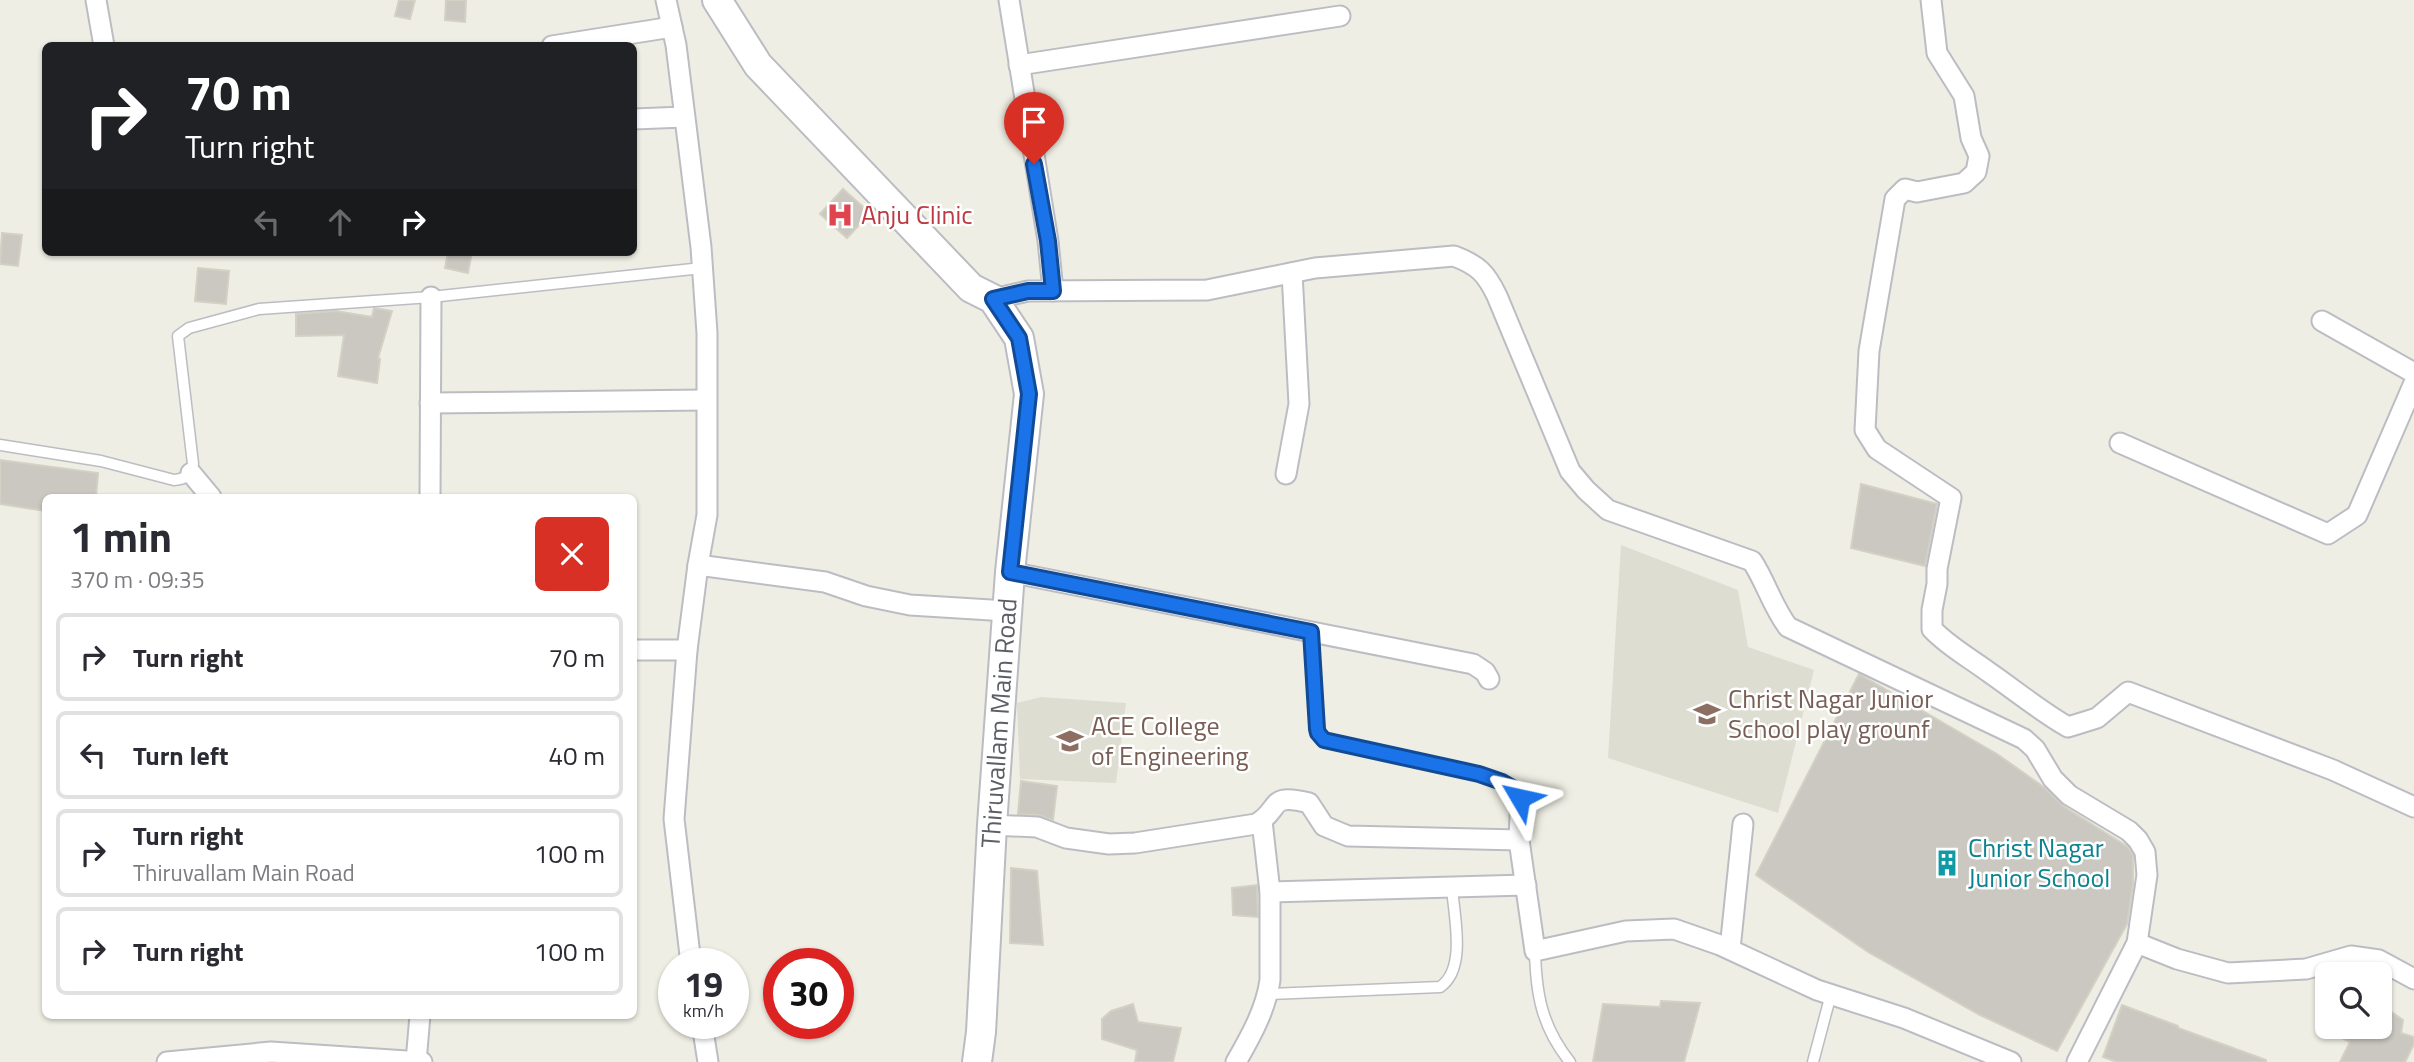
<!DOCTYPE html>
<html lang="en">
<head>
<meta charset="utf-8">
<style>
  :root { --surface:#fff; --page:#f2f2f3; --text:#2b2b33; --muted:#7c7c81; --line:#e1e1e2 }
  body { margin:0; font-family:"Titillium Web",sans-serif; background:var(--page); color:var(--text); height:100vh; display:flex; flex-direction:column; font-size:26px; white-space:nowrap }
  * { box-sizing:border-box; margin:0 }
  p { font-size:23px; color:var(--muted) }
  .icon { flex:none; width:38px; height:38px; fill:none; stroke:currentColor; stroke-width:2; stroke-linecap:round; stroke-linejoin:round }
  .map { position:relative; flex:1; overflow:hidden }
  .side { position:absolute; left:42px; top:494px; width:595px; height:525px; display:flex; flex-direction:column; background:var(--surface); border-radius:10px; box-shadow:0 2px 5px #0004 }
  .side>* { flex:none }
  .hud { position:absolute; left:42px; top:42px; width:595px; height:214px; border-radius:10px; box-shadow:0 2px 5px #0004; background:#202124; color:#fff; overflow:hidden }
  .fabs { position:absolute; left:2315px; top:962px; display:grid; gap:14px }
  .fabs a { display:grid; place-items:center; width:77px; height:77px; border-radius:10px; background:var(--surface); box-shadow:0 2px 5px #0004; font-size:35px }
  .speed { position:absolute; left:658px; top:948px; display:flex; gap:14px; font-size:35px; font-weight:700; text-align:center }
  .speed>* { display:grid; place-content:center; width:91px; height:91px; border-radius:50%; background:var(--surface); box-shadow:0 2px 5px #0004; line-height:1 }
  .speed small { font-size:18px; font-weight:400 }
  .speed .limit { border:10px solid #d22; background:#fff; color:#111 }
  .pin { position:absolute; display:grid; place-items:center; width:60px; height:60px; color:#fff; margin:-72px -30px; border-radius:50% 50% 50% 0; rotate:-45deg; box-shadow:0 0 7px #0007 }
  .pin .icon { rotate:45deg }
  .me { position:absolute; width:77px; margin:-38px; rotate:306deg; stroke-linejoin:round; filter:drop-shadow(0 0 5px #0008) }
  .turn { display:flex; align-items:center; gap:24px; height:147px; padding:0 28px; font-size:32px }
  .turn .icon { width:91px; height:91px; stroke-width:2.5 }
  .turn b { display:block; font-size:49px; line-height:60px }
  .lanes { display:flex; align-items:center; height:66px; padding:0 28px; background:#0003; justify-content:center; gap:35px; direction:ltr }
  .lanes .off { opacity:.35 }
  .round { display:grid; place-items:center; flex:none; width:74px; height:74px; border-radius:10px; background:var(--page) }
  .summary { display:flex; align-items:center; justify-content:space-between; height:119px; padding:0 28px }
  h1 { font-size:42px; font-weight:700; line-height:52px }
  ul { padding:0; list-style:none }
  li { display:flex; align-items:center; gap:21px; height:88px; margin:0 14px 10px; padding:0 14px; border:4px solid var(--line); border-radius:10px }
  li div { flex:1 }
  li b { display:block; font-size:26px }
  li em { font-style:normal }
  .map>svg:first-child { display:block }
  .education { fill:#deddd2 }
  .building { fill:#cac8c1; stroke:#d3d1c3; stroke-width:2 }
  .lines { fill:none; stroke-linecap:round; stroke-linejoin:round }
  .lane-casing { stroke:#bcbdc3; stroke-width:13 }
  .street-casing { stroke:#bcbdc3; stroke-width:23 }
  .secondary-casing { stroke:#babcc2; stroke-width:32 }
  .lane { stroke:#fff; stroke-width:10 }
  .street { stroke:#fff; stroke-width:19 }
  .secondary { stroke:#fff; stroke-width:28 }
  .route-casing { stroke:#114b97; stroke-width:18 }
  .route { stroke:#1a73e8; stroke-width:12 }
  .labels { text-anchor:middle; stroke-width:5; stroke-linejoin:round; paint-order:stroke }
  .health-label { font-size:26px; fill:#be3a42; stroke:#fff; text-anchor:start }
  .education-label { font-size:26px; fill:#785e54; stroke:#fff; text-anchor:start }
  .street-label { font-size:26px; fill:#5c5f65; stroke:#fff }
  .culture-label { font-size:26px; fill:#0d838f; stroke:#fff; text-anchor:start }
</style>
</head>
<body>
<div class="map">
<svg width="2414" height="1062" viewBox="0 0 2414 1062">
  <rect width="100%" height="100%" fill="#efeee4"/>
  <g class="education">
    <polygon points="1621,545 1738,590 1748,647 1814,670 1778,813 1608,758"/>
    <polygon points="1041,697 1126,703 1116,783 1020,779 1017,703"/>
  </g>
  <g class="building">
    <polygon points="399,0 415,0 410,19 395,16"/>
    <polygon points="446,0 466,0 465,22 445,20"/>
    <polygon points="843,189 870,213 847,238 820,214"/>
    <polygon points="2,233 22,235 18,266 0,264"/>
    <polygon points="448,252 472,252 468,273 445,268"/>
    <polygon points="198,268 229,271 226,304 195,301"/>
    <polygon points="374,308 392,311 378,358 380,359 377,383 338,376 344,335 296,336 296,314 336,311 372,317"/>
    <polygon points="0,460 98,473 96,497 46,497 46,511 0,504"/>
    <polygon points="1861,484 1937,504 1925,566 1851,548"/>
    <polygon points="1859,674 1997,754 2045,788 2063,806 2128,847 2133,855 2133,885 2127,924 2057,1051 1980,1015 1868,952 1756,875"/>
    <polygon points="1021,781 1057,786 1053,820 1038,815 1018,814"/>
    <polygon points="1011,868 1037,871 1043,945 1010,943"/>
    <polygon points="1257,885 1258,917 1233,915 1232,888"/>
    <polygon points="1661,1001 1700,1003 1684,1062 1593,1062 1603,1004 1660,1007"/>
    <polygon points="1133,1004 1138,1022 1181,1028 1173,1062 1135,1062 1137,1050 1102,1039 1102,1019 1111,1011"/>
    <polygon points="2380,1004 2403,1020 2401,1033 2414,1037 2414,1044 2405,1062 2340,1062 2350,1042 2320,1027 2380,1027"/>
    <polygon points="2122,1005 2178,1026 2178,1028 2266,1060 2266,1062 2117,1062 2103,1057"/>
  </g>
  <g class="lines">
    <g class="lane-casing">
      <g id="lane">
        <path d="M0,445l101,16 73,19c12,-1 16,-5 19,-16l-15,-128 11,-8 70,-19 172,-12 271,-29"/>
        <polyline points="1311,632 1317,729 1324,740 1479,774 1502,782 1521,793"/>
        <path d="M1535,951c1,44 7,76 35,111"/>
        <path d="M1268,994l172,-7c27,-18 14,-71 12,-99"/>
        <polyline points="1813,1062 1831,994"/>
      </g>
    </g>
    <g class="street-casing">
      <g id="street">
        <polyline points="96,0 104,46"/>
        <polyline points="666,0 676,45 701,247 707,333 707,515 698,565 687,650 674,819 691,964"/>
        <polyline points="1009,0 1048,241 1053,291"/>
        <path d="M1931,0l6,53 27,43 7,42 8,18 -3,16 -12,11 -47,9 -12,-3 -10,10 -26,152 -4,79 12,19 74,49 -14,71v15l-5,26v19c17,18 38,29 58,44 26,18 50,38 78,54l29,-9 31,-26 205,78 81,37"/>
        <polyline points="552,46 672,27"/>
        <polyline points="1019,65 1340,16"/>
        <polyline points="634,119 684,117"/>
        <path d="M993,299l35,-8 179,-1 108,-22 139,-12c24,9 32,17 43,40l73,175 16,19 22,20 144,51c14,21 20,45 36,66l236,112 11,10 18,30 16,16 60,36 9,9 7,12 2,23 -10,68 -60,119"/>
        <polyline points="2322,321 2414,373"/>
        <polyline points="430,403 706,400"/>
        <polyline points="2120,443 2328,534 2357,515 2414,383"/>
        <polyline points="191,473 211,497"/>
        <polyline points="1286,474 1299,404 1292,273"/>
        <polyline points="430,497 431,297"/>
        <polyline points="698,565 825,582 866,596 910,605 1007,611"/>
        <polyline points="1010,572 1473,664 1485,672 1489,679"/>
        <polyline points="634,650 687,650"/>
        <polyline points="1521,793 1519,840 1535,951 1626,931 1674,929 1720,945 1817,990 1904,1018 2011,1062"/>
        <path d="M992,825l45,2 29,11 43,6 26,-1 121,-19c26,-14 10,-32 53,-21l15,23 24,10 171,4"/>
        <polyline points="1270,892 1526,885"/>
        <polyline points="2137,943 2177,959 2228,973 2306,969 2351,956 2379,960 2414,979"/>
        <polyline points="1730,949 1743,824"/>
        <polyline points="702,1024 708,1062"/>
        <polyline points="167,1062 271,1052 422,1062"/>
        <polyline points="416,1062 420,1015"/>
        <path d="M1236,1062c15,-26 30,-53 34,-82v-88l-8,-71"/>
      </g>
    </g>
    <g class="secondary-casing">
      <polyline id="secondary" points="717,0 758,65 971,288 993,299 1019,338 1029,394 1010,572 992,825 981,1032 977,1062"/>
    </g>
    <use href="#lane" class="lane"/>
    <use href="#street" class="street"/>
    <use href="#secondary" class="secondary"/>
  </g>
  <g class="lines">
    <g class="route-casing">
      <polyline id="route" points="1034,164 1048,241 1053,291 1028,291 993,299 1019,338 1029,394 1010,572 1311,632 1317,729 1318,733 1324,740 1479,774 1502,782 1521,793 1520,798"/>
    </g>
    <use href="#route" class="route"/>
  </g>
  <defs>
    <g id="hospital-bare" transform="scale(2.1)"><path d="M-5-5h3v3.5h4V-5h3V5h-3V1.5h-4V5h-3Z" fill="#e0444e" stroke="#fff" stroke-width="2.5" paint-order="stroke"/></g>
    <g id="school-bare" transform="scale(2.1)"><path d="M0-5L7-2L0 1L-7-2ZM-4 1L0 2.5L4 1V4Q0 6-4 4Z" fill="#8d6e63" stroke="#fff" stroke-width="2.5" paint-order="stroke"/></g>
    <g id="university-bare" transform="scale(2.1)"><path d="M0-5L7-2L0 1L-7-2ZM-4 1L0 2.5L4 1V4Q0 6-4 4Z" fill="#8d6e63" stroke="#fff" stroke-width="2.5" paint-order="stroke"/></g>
    <g id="building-bare" transform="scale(2.1)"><path d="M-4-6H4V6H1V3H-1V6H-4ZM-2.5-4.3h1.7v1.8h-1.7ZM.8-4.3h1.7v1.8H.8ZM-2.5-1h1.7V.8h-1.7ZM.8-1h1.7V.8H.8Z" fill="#0f9aa8" stroke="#fff" stroke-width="2.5" paint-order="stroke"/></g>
  </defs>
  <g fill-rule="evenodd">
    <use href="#hospital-bare" x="840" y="215"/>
    <use href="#school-bare" x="1707" y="714"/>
    <use href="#university-bare" x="1070" y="741"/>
    <use href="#building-bare" x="1947" y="863"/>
  </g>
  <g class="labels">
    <g class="health-label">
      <text x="861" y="224">Anju Clinic</text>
    </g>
    <g class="education-label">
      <text x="1728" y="708">Christ Nagar Junior<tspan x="1728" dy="30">School play grounf</tspan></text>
      <text x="1091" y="735">ACE College<tspan x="1091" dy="30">of Engineering</tspan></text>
    </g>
    <g class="street-label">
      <text transform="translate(999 723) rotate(-86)" y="9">Thiruvallam Main Road</text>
    </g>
    <g class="culture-label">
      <text x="1968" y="857">Christ Nagar<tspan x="1968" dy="30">Junior School</tspan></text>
    </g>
  </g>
</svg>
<div class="fabs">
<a><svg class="icon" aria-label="search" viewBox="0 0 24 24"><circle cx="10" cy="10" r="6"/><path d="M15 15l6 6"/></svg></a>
</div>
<div class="speed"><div>19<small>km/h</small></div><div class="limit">30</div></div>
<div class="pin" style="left:1034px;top:164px;background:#d93025"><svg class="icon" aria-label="arrive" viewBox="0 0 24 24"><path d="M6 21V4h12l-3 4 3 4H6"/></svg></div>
<svg class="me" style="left:1520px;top:798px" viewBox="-20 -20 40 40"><path d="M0-17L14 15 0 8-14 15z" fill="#1a73e8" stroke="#fff" stroke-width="4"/></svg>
<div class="hud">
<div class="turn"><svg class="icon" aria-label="right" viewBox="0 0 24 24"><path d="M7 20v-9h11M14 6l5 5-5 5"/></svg><div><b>70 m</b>Turn right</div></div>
<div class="lanes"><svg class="icon off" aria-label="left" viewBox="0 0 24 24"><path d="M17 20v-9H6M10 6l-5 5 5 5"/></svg><svg class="icon off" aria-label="ahead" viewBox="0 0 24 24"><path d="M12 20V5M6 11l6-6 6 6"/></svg><svg class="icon" aria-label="right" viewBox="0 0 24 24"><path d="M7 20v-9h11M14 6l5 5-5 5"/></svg></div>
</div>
<section class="side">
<div class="summary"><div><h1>1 min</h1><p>370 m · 09:35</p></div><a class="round" style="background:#d93025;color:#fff"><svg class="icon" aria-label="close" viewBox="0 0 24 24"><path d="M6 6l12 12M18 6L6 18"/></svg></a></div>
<ul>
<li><svg class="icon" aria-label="right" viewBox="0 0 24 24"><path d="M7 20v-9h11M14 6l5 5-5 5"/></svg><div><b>Turn right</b></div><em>70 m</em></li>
<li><svg class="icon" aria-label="left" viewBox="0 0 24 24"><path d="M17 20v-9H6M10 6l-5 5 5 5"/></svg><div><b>Turn left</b></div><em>40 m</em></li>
<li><svg class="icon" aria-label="right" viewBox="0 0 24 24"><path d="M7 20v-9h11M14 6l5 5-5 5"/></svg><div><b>Turn right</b><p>Thiruvallam Main Road</p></div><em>100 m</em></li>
<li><svg class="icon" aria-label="right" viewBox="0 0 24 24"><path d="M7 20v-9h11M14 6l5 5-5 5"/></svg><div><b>Turn right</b></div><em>100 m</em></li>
</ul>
</section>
</div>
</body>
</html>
